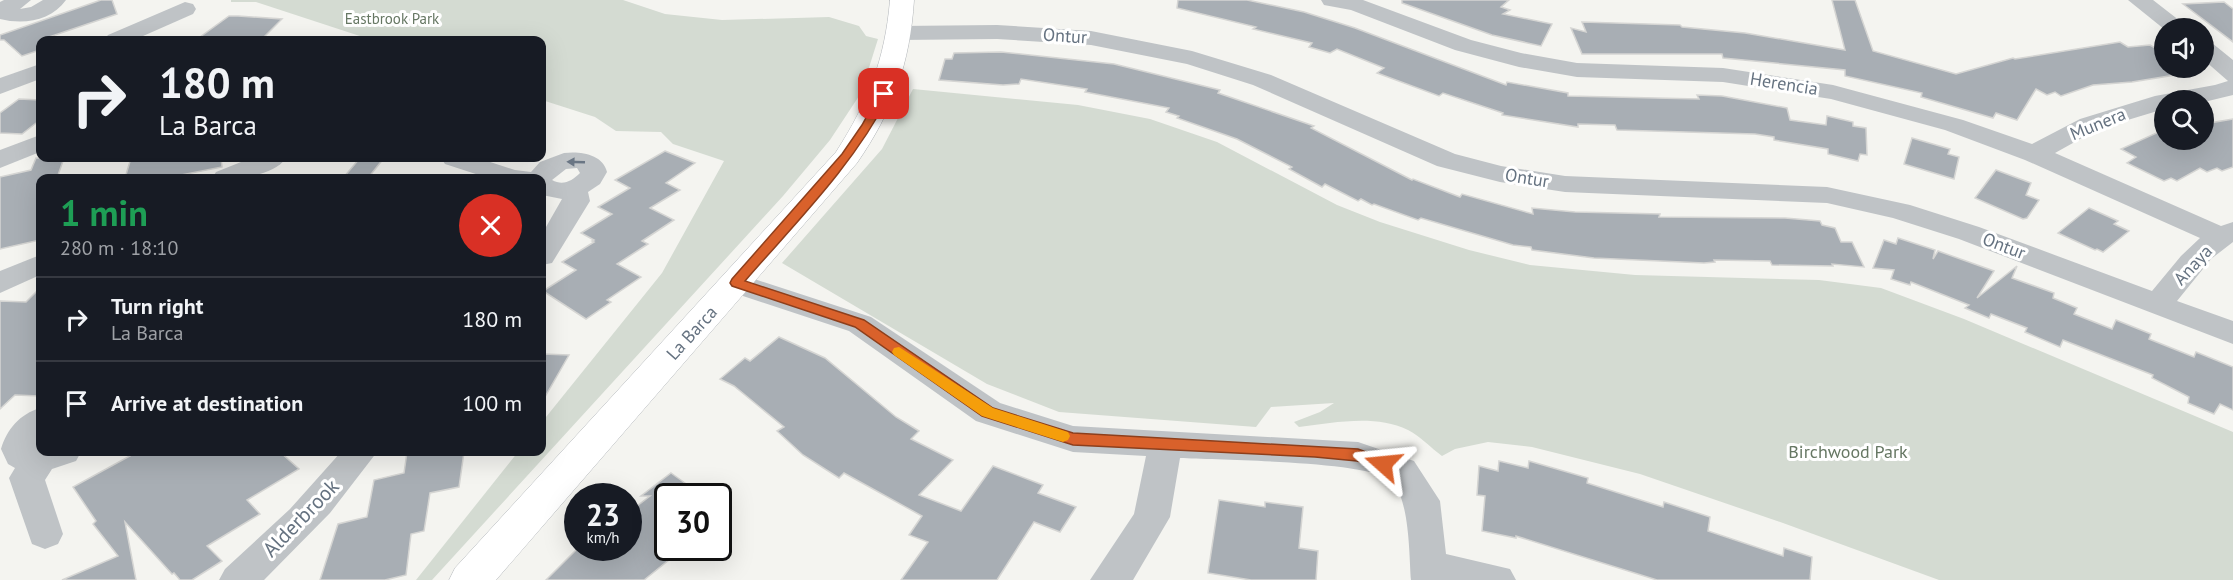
<!DOCTYPE html>
<html lang="en">
<head>
<meta charset="utf-8">
<style>
  :root { --surface:#171b24; --page:#242831; --text:#f1f3f6; --muted:#9ea1a6; --line:#363941 }
  body { margin:0; font-family:"PT Sans",sans-serif; background:var(--page); color:var(--text); height:100vh; display:flex; flex-direction:column; font-size:22px; white-space:nowrap }
  * { box-sizing:border-box; margin:0 }
  p { font-size:20px; color:var(--muted) }
  .icon { flex:none; width:33px; height:33px; fill:none; stroke:currentColor; stroke-width:2; stroke-linecap:round; stroke-linejoin:round }
  .map { position:relative; flex:1; overflow:hidden }
  .drawer { position:absolute; left:36px; top:174px; width:510px; height:282px; display:flex; flex-direction:column; background:var(--surface); border-radius:12px; box-shadow:0 6px 24px #0002 }
  .drawer>* { flex:none }
  .hud { position:absolute; left:36px; top:36px; width:510px; height:126px; border-radius:12px; box-shadow:0 6px 24px #0002; background:#171b24; color:var(--text); overflow:hidden }
  .controls { position:absolute; left:2154px; top:18px; display:grid; gap:12px }
  .controls a { display:grid; place-items:center; width:60px; height:60px; border-radius:50%; background:var(--surface); box-shadow:0 6px 24px #0002; font-size:30px }
  .speed { position:absolute; left:564px; top:483px; display:flex; gap:12px; font-size:30px; font-weight:700; text-align:center }
  .speed>* { display:grid; place-content:center; width:78px; height:78px; border-radius:50%; background:var(--surface); box-shadow:0 6px 24px #0002; line-height:1 }
  .speed small { font-size:15px; font-weight:400 }
  .speed .limit { border:3px solid #111; border-radius:9px; background:#fff; color:#111 }
  .pin { position:absolute; display:grid; place-items:center; width:51px; height:51px; color:#fff; margin:-26px; border-radius:12px; box-shadow:0 3px 9px #0006 }
  .me { position:absolute; width:66px; margin:-33px; rotate:288deg; stroke-linejoin:round; filter:drop-shadow(0 0 4px #0008) }
  .turn { display:flex; align-items:center; gap:21px; height:126px; padding:0 24px; font-size:27px }
  .turn .icon { width:78px; height:78px; stroke-width:2.5 }
  .turn b { display:block; font-size:42px; line-height:51px }
  .round { display:grid; place-items:center; flex:none; width:63px; height:63px; border-radius:32px; background:var(--page) }
  .headline { display:flex; align-items:center; justify-content:space-between; height:102px; padding:0 24px }
  h1 { font-size:36px; font-weight:700; line-height:45px; color:#1e9e55 }
  ul { padding:0; list-style:none }
  li { display:flex; align-items:center; gap:18px; height:84px; padding:0 24px; border-top:2px solid var(--line) }
  li div { flex:1 }
  li b { display:block; font-size:22px }
  li em { font-style:normal }
  .map>svg:first-child { display:block }
  .green { fill:#d4dbd2 }
  .building { fill:#a8aeb4; stroke:#d5d5d3; stroke-width:1.5 }
  .lines { fill:none; stroke-linecap:round; stroke-linejoin:round }
  .secondary-casing { stroke:#b2b6ba; stroke-width:1 }
  .street { fill:#bfc3c6; fill-rule:evenodd }
  .secondary { fill:#fff; fill-rule:evenodd }
  .oneway { fill:#6a7684 }
  .route { fill:#d9612b; stroke:#8d3f1c; stroke-width:1.5 }
  .slow { fill:#f59e0b }
  .labels { text-anchor:middle; stroke-width:6; stroke-linejoin:round; paint-order:stroke }
  .far-park-label { font-size:15px; fill:#667763; stroke:#fff }
  .street-label { font-size:18px; fill:#657280; stroke:#fff }
  .park-label { font-size:18px; fill:#667763; stroke:#fff }
  .near-street-label { font-size:21px; fill:#657280; stroke:#fff }
</style>
</head>
<body>
<div class="map">
<svg width="2233" height="580" viewBox="0 0 2233 580">
  <rect width="100%" height="100%" fill="#f4f4f0"/>
  <g class="green">
    <polygon points="231,0 623,0 665,14 722,20 829,17 859,26 866,36 878,39 861,93 830,140 783,196 432,580 416,580 518,452 542,452 542,422 662,273 724,161 673,144 661,132 616,131 595,117 542,100 542,40 372,40 256,2 231,2"/>
    <path d="M913,89l165,16 72,14 67,23 120,63 43,17 89,28 61,15 105,10 184,5 62,8 83,31 269,113v148h-294l-156,-57 -143,-49 -108,-27 -44,-5 -33,7 -13,7c-11,-8 -22,-20 -34,-26 -34,-16 -74,-7 -109,-3l-5,-5 26,-10 14,-9 -63,4 -15,20 -197,-15 -72,-28 -205,-121 100,-114z"/>
  </g>
  <g class="building">
    <polygon points="101,0 112,0 117,14 40,40 40,50 22,56 4,40 0,40 0,35"/>
    <polygon points="1178,0 1247,0 1304,12 1355,28 1506,85 1507,82 1568,93 1568,96 1699,99 1697,95 1722,96 1787,108 1790,120 1826,125 1827,116 1853,122 1853,126 1866,128 1867,155 1860,154 1858,161 1828,154 1828,149 1774,140 1774,137 1755,134 1617,130 1615,125 1578,124 1578,127 1502,115 1503,113 1443,93 1439,96 1377,73 1384,68 1337,49 1330,53 1309,47 1312,43 1253,29 1256,27 1177,8"/>
    <polygon points="1402,0 1509,0 1501,7 1510,10 1503,14 1552,24 1541,46 1492,35 1402,3"/>
    <polygon points="1832,0 1855,0 1873,51 1956,74 2013,58 2015,59 2120,42 2128,47 2150,45 2164,53 2164,68 2170,68 2181,74 2132,82 2093,85 2061,96 2055,92 2047,95 2036,89 2017,120 1996,113 1993,118 1921,97 1922,93 1845,76 1845,70 1723,58 1722,54 1582,54 1571,28 1586,32 1582,22 1680,25 1682,27 1745,33 1845,50"/>
    <polygon points="2224,2 2233,9 2233,42 2183,4"/>
    <polygon points="229,16 238,16 282,19 261,40 196,40"/>
    <polygon points="1001,52 1114,64 1220,90 1218,93 1314,126 1311,128 1412,180 1413,179 1460,197 1462,194 1533,214 1532,208 1575,212 1660,214 1659,217 1785,218 1820,221 1822,225 1835,228 1841,242 1852,242 1864,267 1832,264 1833,266 1772,265 1770,261 1714,260 1715,262 1704,263 1594,258 1532,250 1531,247 1513,245 1421,218 1418,220 1374,204 1372,205 1361,199 1358,201 1325,184 1322,187 1289,169 1292,167 1237,139 1177,118 1179,116 1166,112 1169,108 1085,92 1087,89 1021,79 1019,84 1003,85 939,80 945,59 952,59 954,53"/>
    <polygon points="19,99 40,100 40,120 22,134 0,133 0,113"/>
    <polygon points="2233,119 2233,167 2222,171 2217,168 2207,172 2200,168 2177,181 2171,178 2164,181 2127,163 2136,157 2121,149 2163,130 2164,140 2204,140 2204,124"/>
    <polygon points="1912,138 1950,149 1948,154 1959,157 1954,179 1904,164"/>
    <polygon points="665,151 695,163 666,183 680,190 650,208 674,220 642,241 648,244 617,264 641,277 607,300 611,302 586,319 543,291 576,270 562,262 594,242 592,241 594,240 581,233 612,214 598,207 630,188 615,180"/>
    <polygon points="36,158 64,158 57,178 40,178 40,240 0,249 0,177 31,170"/>
    <polygon points="131,158 221,158 222,167 166,178 125,178"/>
    <polygon points="360,158 384,158 368,178 343,178"/>
    <polygon points="1996,170 2031,183 2026,195 2039,200 2027,218 2023,219 1975,198"/>
    <polygon points="2089,208 2118,221 2114,224 2129,231 2103,252 2097,249 2095,250 2058,233"/>
    <polygon points="1898,238 1935,250 1933,259 1938,251 1994,271 1977,298 2017,266 2012,278 2054,293 2053,298 2077,308 2074,314 2112,329 2116,320 2151,334 2149,339 2194,357 2196,352 2233,367 2233,410 2220,404 2214,414 2188,403 2189,397 2152,378 2153,375 2063,340 2060,347 2025,332 2027,328 1991,314 1989,318 1965,308 1969,305 1911,282 1910,285 1891,279 1894,270 1873,268 1884,240 1896,244"/>
    <polygon points="40,288 40,396 15,395 0,409 0,301 26,302"/>
    <polygon points="779,337 825,358 896,417 919,431 911,439 953,460 919,495 961,511 993,466 1043,485 1038,493 1076,507 1060,532 1034,522 997,580 901,580 928,542 909,535 922,516 844,473 839,478 803,455 777,431 784,427 734,386 720,379 745,358 750,361"/>
    <polygon points="542,354 569,355 542,402"/>
    <polygon points="137,452 280,452 299,469 247,500 260,514 207,546 222,561 192,580 180,580 174,573 172,574 125,522 136,580 62,580 118,556 93,524 96,521 73,487"/>
    <polygon points="407,452 464,452 459,487 430,493 424,531 411,534 406,575 385,580 320,580 338,524 367,517 374,480 404,473"/>
    <polygon points="1499,461 1528,468 1529,461 1588,478 1587,483 1663,507 1664,502 1710,517 1708,531 1783,556 1784,548 1812,557 1810,580 1657,580 1516,536 1516,538 1482,531 1485,496 1477,495 1479,466 1498,471"/>
    <polygon points="671,473 703,496 668,496 668,548 675,548 680,551 644,580 546,580 578,548 628,548 628,513 650,496 641,496"/>
    <polygon points="1219,500 1265,507 1265,502 1303,507 1299,548 1318,551 1316,580 1251,580 1208,573"/>
  </g>
  <g class="lines">
    <g class="secondary-casing">
      <path id="secondary" d="M890,0h24c-4,63 -21,111 -57,163l-361,417h-47l6,-12 381,-416c32,-50 49,-92 54,-152z"/>
    </g>
    <g class="street">
      <path d="M4,0h27l-11,9 11,-2 12,-7h23c-15,21 -42,25 -66,19v-17z"/>
      <polygon points="1321,0 1363,0 1471,40 1521,53 1577,63 1723,68 1833,85 1963,120 2032,144 2080,119 2155,96 2215,85 2228,81 2204,60 2204,41 2212,43 2233,60 2233,95 2204,102 2164,100 2164,109 2098,129 2055,153 2221,226 2233,222 2233,242 2211,259 2177,301 2233,321 2233,344 1959,239 1893,218 1827,203 1565,192 1500,182 1437,166 1253,85 1187,64 1091,45 997,39 900,40 892,38 889,33 892,28 900,26 997,25 1091,31 1192,51 1271,75 1455,154 1501,166 1565,176 1827,187 1910,205 1979,227 2152,291 2181,256 2200,238 2025,160 1945,130 1831,99 1723,82 1577,77 1519,67 1455,50 1351,10 1324,5"/>
      <polygon points="2128,0 2153,0 2189,28 2164,29"/>
      <polygon points="185,2 193,4 196,9 193,14 134,40 104,40 108,35"/>
      <polygon points="40,64 40,79 0,94 0,78"/>
      <polygon points="40,135 40,152 0,168 0,150"/>
      <path d="M564,153c16,-2 39,1 43,19l-7,12 -12,8 2,9 -38,62 -10,2v-31l20,-35 -20,-4v-17h-54l-43,-14 -4,-6h37l37,12 16,2 9,-10zM577,168l3,5c-8,8 -17,13 -28,7l14,-11z"/>
      <path d="M251,158h35c-13,19 -53,22 -74,20l4,-6z"/>
      <polygon points="40,255 40,275 0,293 0,271"/>
      <path d="M736,273l135,44 129,86 73,23 285,16 56,19 26,40 6,53 64,15 6,11h-105c-2,-25 -1,-86 -22,-101 -26,-18 -170,-19 -209,-21l-10,59 -37,63h-43l44,-66 12,-58 -73,-4 -97,-31 -127,-90 -124,-41 -4,-7 4,-7z"/>
      <path d="M40,408v31l-4,7 4,-1v7h41l-5,9 -24,8 -7,11 18,54 -5,10 -13,5 -13,-5 -23,-66 6,-10 -7,-4 -7,-15c6,-20 19,-35 39,-41z"/>
      <polygon points="341,452 377,452 330,513 264,580 219,580 225,569 290,509"/>
    </g>
    <use href="#secondary" class="secondary"/>
  </g>
  <defs><path id="oneway-solid" d="M-6-.8H1V-3.2L6.5 0L1 3.2V.8H-6Z" transform="scale(1.5)"/></defs>
  <use class="oneway" href="#oneway-solid" transform="translate(576 162) rotate(-178)"/>
  <path class="route" d="M884,91l6,3c-37,72 -92,126 -145,187l119,39 129,88 80,25 285,16 31,11 2,4 -2,4 -6,2 -26,-9 -42,-4 -242,-12 -91,-29 -127,-89 -123,-41 -2,-3 2,-4 110,-125 20,-29 17,-31z"/>
  <polygon class="slow" points="899,347 993,408 1068,432 1070,436 1068,440 1063,442 982,416 894,355 892,352 894,348"/>
  <g class="labels">
    <g class="far-park-label">
      <text x="392" y="24">Eastbrook Park</text>
    </g>
    <g class="street-label">
      <text transform="translate(1065 36) rotate(4)" y="6">Ontur</text>
      <text transform="translate(1784 84) rotate(9)" y="6">Herencia</text>
      <text transform="translate(2098 124) rotate(-22)" y="6">Munera</text>
      <text transform="translate(1527 178) rotate(9)" y="6">Ontur</text>
      <text transform="translate(2004 246) rotate(21)" y="6">Ontur</text>
      <text transform="translate(2193 265) rotate(-47)" y="6">Anaya</text>
      <text transform="translate(692 333) rotate(-48)" y="6">La Barca</text>
    </g>
    <g class="park-label">
      <text x="1848" y="458">Birchwood Park</text>
    </g>
    <g class="near-street-label">
      <text transform="translate(301 518) rotate(-46)" y="7">Alderbrook</text>
    </g>
  </g>
</svg>
<div class="controls">
<a><svg class="icon" aria-label="sound" viewBox="0 0 24 24"><path d="M4 9h4l5-4v14l-5-4H4zM17 9q2 3 0 6"/></svg></a>
<a><svg class="icon" aria-label="search" viewBox="0 0 24 24"><circle cx="10" cy="10" r="6"/><path d="M15 15l6 6"/></svg></a>
</div>
<div class="speed"><div>23<small>km/h</small></div><div class="limit">30</div></div>
<div class="pin" style="left:884px;top:94px;background:#d93025"><svg class="icon" aria-label="arrive" viewBox="0 0 24 24"><path d="M6 21V4h12l-3 4 3 4H6"/></svg></div>
<svg class="me" style="left:1383px;top:464px" viewBox="-20 -20 40 40"><path d="M0-17L14 15 0 8-14 15z" fill="#d9612b" stroke="#fff" stroke-width="4"/></svg>
<div class="hud">
<div class="turn"><svg class="icon" aria-label="right" viewBox="0 0 24 24"><path d="M7 20v-9h11M14 6l5 5-5 5"/></svg><div><b>180 m</b>La Barca</div></div>
</div>
<section class="drawer">
<div class="headline"><div><h1>1 min</h1><p>280 m · 18:10</p></div><a class="round" style="background:#d93025;color:#fff"><svg class="icon" aria-label="close" viewBox="0 0 24 24"><path d="M6 6l12 12M18 6L6 18"/></svg></a></div>
<ul>
<li><svg class="icon" aria-label="right" viewBox="0 0 24 24"><path d="M7 20v-9h11M14 6l5 5-5 5"/></svg><div><b>Turn right</b><p>La Barca</p></div><em>180 m</em></li>
<li><svg class="icon" aria-label="arrive" viewBox="0 0 24 24"><path d="M6 21V4h12l-3 4 3 4H6"/></svg><div><b>Arrive at destination</b></div><em>100 m</em></li>
</ul>
</section>
</div>
</body>
</html>
